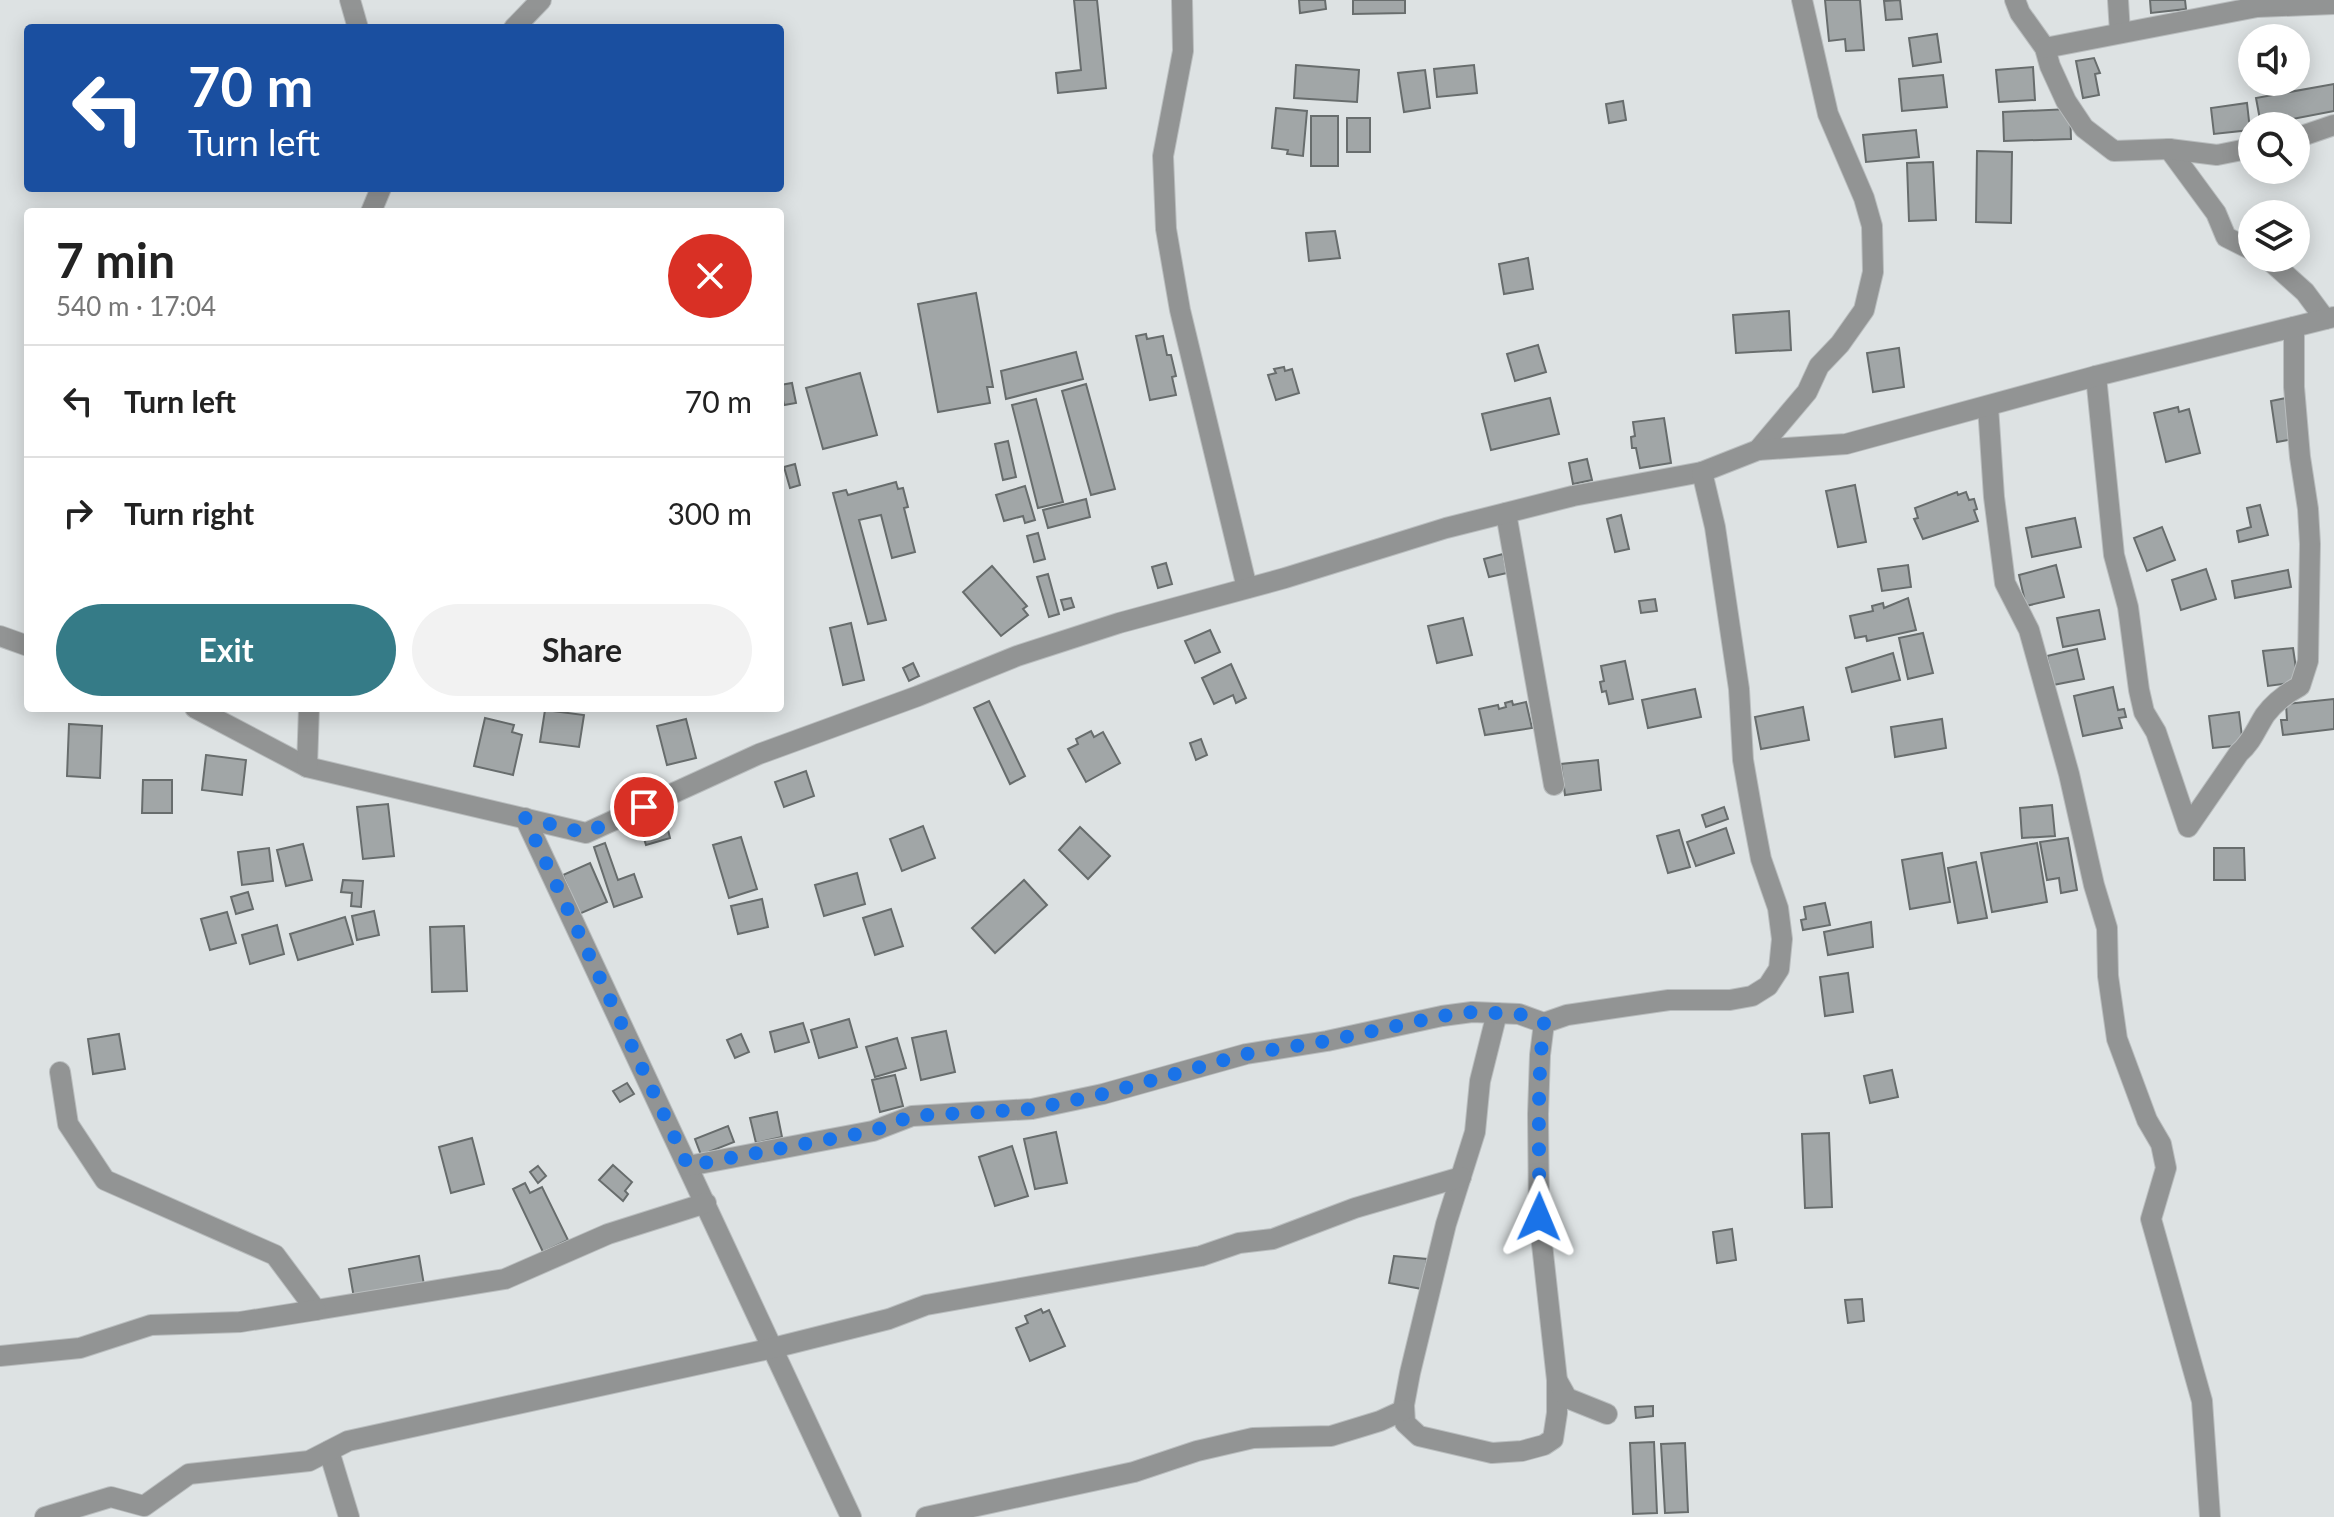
<!DOCTYPE html>
<html lang="en">
<head>
<meta charset="utf-8">
<style>
  :root { --surface:#fff; --page:#f2f2f2; --text:#222; --muted:#767676; --line:#e0e0e0; --accent:#357b87 }
  body { margin:0; font-family:Lato,sans-serif; background:var(--page); color:var(--text); height:100vh; display:flex; flex-direction:column; font-size:30px; white-space:nowrap }
  * { box-sizing:border-box; margin:0 }
  p { font-size:26px; color:var(--muted) }
  .icon { flex:none; width:44px; height:44px; fill:none; stroke:currentColor; stroke-width:2; stroke-linecap:round; stroke-linejoin:round }
  .map { position:relative; flex:1; overflow:hidden }
  .panel { position:absolute; left:24px; top:208px; width:760px; height:504px; display:flex; flex-direction:column; background:var(--surface); border-radius:8px; box-shadow:0 4px 20px #0003 }
  .panel>* { flex:none }
  .guide { position:absolute; left:24px; top:24px; width:760px; height:168px; border-radius:8px; box-shadow:0 4px 20px #0003; background:#1a4fa0; color:#fff; overflow:hidden }
  .tools { position:absolute; left:2238px; top:24px; display:grid; gap:16px }
  .tools a { display:grid; place-items:center; width:72px; height:72px; border-radius:50%; background:var(--surface); box-shadow:0 4px 20px #0003; font-size:40px }
  .pin { position:absolute; display:grid; place-items:center; width:68px; height:68px; color:#fff; margin:-34px; border:4px solid #fff; border-radius:50%; box-shadow:0 2px 8px #0007 }
  .me { position:absolute; width:88px; margin:-44px; rotate:1deg; stroke-linejoin:round; filter:drop-shadow(0 0 6px #0008) }
  .turn { display:flex; align-items:center; gap:28px; height:168px; padding:0 32px; font-size:36px }
  .turn .icon { width:104px; height:104px; stroke-width:2.5 }
  .turn b { display:block; font-size:56px; line-height:68px }
  .round { display:grid; place-items:center; flex:none; width:84px; height:84px; border-radius:42px; background:var(--page) }
  .head { display:flex; align-items:center; justify-content:space-between; height:136px; padding:0 32px }
  h1 { font-size:48px; font-weight:700; line-height:60px }
  .action { display:flex; gap:16px; margin-top:auto; padding:16px 32px }
  .action a { flex:1; height:92px; border-radius:48px; background:var(--accent); color:#fff; font-size:32px; font-weight:700; line-height:92px; text-align:center }
  .action a+a { background:var(--page); color:var(--text) }
  ul { padding:0; list-style:none }
  li { display:flex; align-items:center; gap:24px; height:112px; padding:0 32px; border-top:2px solid var(--line) }
  li div { flex:1 }
  li b { display:block; font-size:30px }
  li em { font-style:normal }
  .map>svg:first-child { display:block }
  .building { fill:#a1a6a7; stroke:#686d6d; stroke-width:2 }
  .lines { fill:none; stroke-linecap:round; stroke-linejoin:round }
  .minor-casing { stroke:#b9bdbe; stroke-width:22 }
  .minor { stroke:#929494; stroke-width:20 }
  .route { stroke:#1a73e8; stroke-width:14; stroke-dasharray:0 25.2 }
</style>
</head>
<body>
<div class="map">
<svg width="2334" height="1517" viewBox="0 0 2334 1517">
  <rect width="100%" height="100%" fill="#dde2e3"/>
  <g class="building">
    <polygon points="1074,0 1097,0 1106,88 1058,93 1056,73 1081,70"/>
    <polygon points="1299,0 1325,0 1326,9 1300,13"/>
    <polygon points="1353,0 1405,0 1405,13 1353,14"/>
    <polygon points="1825,0 1860,0 1864,50 1846,51 1845,39 1829,41"/>
    <polygon points="1900,0 1902,19 1886,20 1884,1"/>
    <polygon points="2150,0 2185,0 2186,9 2151,13"/>
    <polygon points="1937,34 1941,62 1913,66 1909,38"/>
    <polygon points="2094,58 2100,73 2095,74 2099,95 2083,98 2076,61"/>
    <polygon points="1296,65 1359,70 1357,102 1294,98"/>
    <polygon points="1474,65 1477,93 1437,97 1434,69"/>
    <polygon points="2033,67 2035,100 1999,102 1996,70"/>
    <polygon points="1425,70 1430,108 1404,112 1398,73"/>
    <polygon points="1943,75 1947,107 1902,111 1899,79"/>
    <polygon points="2334,84 2334,111 2261,125 2256,98"/>
    <polygon points="1623,101 1626,120 1609,123 1606,104"/>
    <polygon points="2247,103 2250,130 2214,134 2211,108"/>
    <polygon points="1276,108 1307,111 1303,156 1287,154 1288,150 1272,148"/>
    <polygon points="2070,109 2071,139 2004,141 2003,112"/>
    <rect x="1311" y="116" width="27" height="50"/>
    <rect x="1347" y="118" width="23" height="34"/>
    <polygon points="1916,130 1919,157 1866,162 1863,135"/>
    <polygon points="1977,151 2012,152 2011,223 1976,222"/>
    <polygon points="1933,162 1936,220 1909,221 1907,163"/>
    <polygon points="1335,231 1340,258 1309,261 1306,233"/>
    <polygon points="1528,258 1533,289 1504,294 1499,264"/>
    <polygon points="976,293 993,387 987,387 990,403 938,412 918,304"/>
    <polygon points="1789,311 1791,350 1736,353 1733,315"/>
    <polygon points="1146,334 1147,339 1163,336 1167,355 1171,355 1176,376 1172,377 1176,395 1150,400 1136,336"/>
    <polygon points="1538,345 1546,372 1515,381 1507,354"/>
    <polygon points="1899,348 1904,387 1873,392 1867,353"/>
    <polygon points="1076,352 1083,379 1006,399 1001,371"/>
    <polygon points="1284,367 1285,371 1292,369 1299,393 1276,400 1268,375 1276,373 1274,369"/>
    <polygon points="860,373 877,435 823,449 806,388"/>
    <polygon points="792,383 796,403 784,405 780,385"/>
    <polygon points="1086,384 1115,489 1091,495 1062,391"/>
    <polygon points="1550,398 1559,434 1491,450 1482,414"/>
    <polygon points="2286,398 2293,439 2277,442 2271,401"/>
    <polygon points="1036,399 1063,502 1038,508 1012,405"/>
    <polygon points="2178,407 2179,412 2189,409 2200,453 2166,462 2154,413"/>
    <polygon points="1664,418 1671,463 1640,468 1636,448 1632,448 1631,437 1635,436 1633,422"/>
    <polygon points="1008,441 1016,477 1003,480 995,444"/>
    <polygon points="1587,459 1592,480 1573,484 1569,463"/>
    <polygon points="795,464 800,485 790,488 784,467"/>
    <polygon points="896,482 898,489 903,488 908,507 904,508 915,552 892,558 881,515 859,520 886,620 868,624 833,493 846,490 848,495"/>
    <polygon points="1855,485 1866,542 1838,547 1826,491"/>
    <polygon points="1025,486 1035,520 1025,523 1023,516 1004,521 996,495"/>
    <polygon points="1957,492 1958,495 1966,492 1969,500 1974,499 1977,509 1974,510 1978,521 1923,539 1914,519 1918,518 1915,508"/>
    <polygon points="1086,499 1090,517 1048,528 1043,510"/>
    <polygon points="2260,505 2268,535 2239,542 2237,531 2251,527 2247,508"/>
    <polygon points="1621,515 1629,549 1615,552 1607,519"/>
    <polygon points="2075,518 2081,547 2032,557 2026,528"/>
    <polygon points="2162,527 2175,560 2147,571 2134,538"/>
    <polygon points="1038,533 1045,559 1034,562 1027,536"/>
    <polygon points="1503,554 1507,573 1489,577 1484,559"/>
    <polygon points="1166,563 1172,584 1158,588 1152,567"/>
    <polygon points="1908,565 1911,587 1882,591 1878,569"/>
    <polygon points="2056,565 2064,597 2026,606 2019,575"/>
    <polygon points="992,566 1027,606 1023,609 1028,615 1001,636 963,592"/>
    <polygon points="2206,569 2216,599 2181,610 2172,580"/>
    <polygon points="2288,570 2291,587 2235,598 2232,581"/>
    <polygon points="1048,574 1059,614 1049,617 1037,577"/>
    <polygon points="1071,598 1074,607 1064,610 1061,600"/>
    <polygon points="1908,598 1916,630 1867,641 1866,636 1855,638 1850,616 1873,611 1872,606 1883,603 1884,608"/>
    <polygon points="1655,599 1657,611 1641,613 1639,601"/>
    <polygon points="2099,610 2105,639 2063,647 2057,618"/>
    <polygon points="1463,618 1472,655 1437,663 1428,626"/>
    <polygon points="851,623 864,680 843,685 830,628"/>
    <polygon points="1210,630 1220,652 1195,663 1185,641"/>
    <polygon points="1923,633 1933,673 1908,679 1899,638"/>
    <polygon points="2293,648 2298,682 2268,686 2263,651"/>
    <polygon points="2077,649 2084,679 2053,685 2047,656"/>
    <polygon points="1893,653 1900,680 1852,692 1846,668"/>
    <polygon points="1625,661 1633,699 1609,704 1606,691 1602,692 1600,682 1604,681 1601,666"/>
    <polygon points="913,663 919,676 909,681 903,668"/>
    <polygon points="1231,664 1246,698 1236,703 1233,695 1214,704 1202,678"/>
    <polygon points="2113,687 2118,710 2124,709 2126,717 2119,718 2122,728 2083,736 2074,696"/>
    <polygon points="1695,689 1701,717 1648,728 1642,700"/>
    <polygon points="2334,699 2334,729 2283,735 2281,720 2287,720 2286,704"/>
    <polygon points="989,701 1025,776 1010,784 974,708"/>
    <polygon points="1512,701 1513,705 1526,702 1532,728 1485,735 1479,709 1498,705 1499,709 1506,707 1505,703"/>
    <polygon points="1803,707 1809,740 1761,749 1755,717"/>
    <polygon points="545,710 584,715 579,747 540,742"/>
    <polygon points="2239,712 2243,745 2213,748 2209,716"/>
    <polygon points="485,718 514,725 512,732 522,735 513,775 474,766"/>
    <polygon points="686,719 696,758 667,765 657,726"/>
    <polygon points="1942,719 1946,748 1895,757 1891,727"/>
    <polygon points="69,724 102,726 100,778 67,776"/>
    <polygon points="1091,731 1094,737 1103,732 1120,763 1086,782 1068,749 1078,744 1076,739"/>
    <polygon points="1201,739 1207,755 1196,760 1190,743"/>
    <polygon points="206,755 246,760 242,795 202,790"/>
    <polygon points="1598,760 1601,790 1565,795 1561,764"/>
    <polygon points="806,771 814,796 784,807 775,782"/>
    <polygon points="143,780 172,780 172,813 142,813"/>
    <polygon points="388,804 394,856 363,859 357,807"/>
    <polygon points="2052,805 2055,836 2022,838 2020,808"/>
    <polygon points="1724,807 1728,819 1706,827 1702,815"/>
    <polygon points="666,822 670,838 646,845 641,829"/>
    <polygon points="923,826 935,858 902,871 890,839"/>
    <polygon points="1080,827 1110,856 1088,879 1059,850"/>
    <polygon points="1726,828 1734,853 1696,866 1687,842"/>
    <polygon points="1679,830 1690,867 1668,873 1657,836"/>
    <polygon points="741,837 757,889 729,898 713,845"/>
    <polygon points="2068,838 2077,890 2061,893 2059,878 2047,880 2040,842"/>
    <polygon points="605,843 618,880 634,874 642,897 614,907 594,847"/>
    <polygon points="2037,843 2047,902 1992,912 1981,853"/>
    <polygon points="303,844 312,880 286,886 277,850"/>
    <polygon points="269,848 273,881 242,885 238,852"/>
    <polygon points="2214,848 2244,848 2245,880 2214,880"/>
    <polygon points="1942,853 1950,902 1910,909 1902,860"/>
    <polygon points="1976,862 1987,918 1958,923 1948,868"/>
    <polygon points="590,863 607,902 579,914 563,875"/>
    <polygon points="857,873 865,904 824,916 815,885"/>
    <polygon points="343,880 363,881 361,907 351,906 352,893 341,892"/>
    <polygon points="1024,880 1047,905 995,953 972,928"/>
    <polygon points="248,892 253,909 236,914 231,897"/>
    <polygon points="762,899 768,927 738,934 731,906"/>
    <polygon points="1825,903 1830,925 1803,930 1801,920 1806,919 1804,907"/>
    <polygon points="891,909 903,946 875,955 863,918"/>
    <polygon points="374,911 379,935 357,940 352,916"/>
    <polygon points="227,912 236,943 210,950 201,919"/>
    <polygon points="345,917 353,944 298,960 290,934"/>
    <polygon points="1871,922 1873,947 1828,955 1824,932"/>
    <polygon points="277,925 284,954 250,964 242,935"/>
    <polygon points="464,926 467,991 432,992 430,927"/>
    <polygon points="1848,973 1853,1012 1825,1016 1820,977"/>
    <polygon points="849,1019 857,1047 819,1058 811,1030"/>
    <polygon points="803,1023 809,1042 775,1052 770,1032"/>
    <polygon points="946,1031 955,1072 921,1080 912,1038"/>
    <polygon points="119,1034 125,1069 93,1074 88,1039"/>
    <polygon points="741,1034 749,1052 735,1058 727,1040"/>
    <polygon points="897,1038 906,1068 875,1077 866,1047"/>
    <polygon points="1892,1070 1898,1097 1870,1103 1864,1076"/>
    <polygon points="895,1075 903,1106 880,1112 872,1080"/>
    <polygon points="627,1083 634,1094 620,1102 613,1091"/>
    <polygon points="777,1112 782,1137 756,1143 750,1118"/>
    <polygon points="728,1126 734,1142 701,1155 695,1139"/>
    <polygon points="1056,1132 1067,1183 1035,1189 1024,1139"/>
    <polygon points="1829,1133 1832,1207 1805,1208 1802,1134"/>
    <polygon points="472,1138 484,1184 451,1193 439,1147"/>
    <polygon points="1012,1146 1028,1196 995,1206 979,1157"/>
    <polygon points="613,1165 632,1182 625,1191 628,1194 623,1201 599,1180"/>
    <polygon points="538,1166 546,1176 538,1183 530,1172"/>
    <polygon points="525,1183 530,1193 542,1187 568,1240 543,1252 513,1189"/>
    <polygon points="1732,1229 1736,1260 1717,1263 1713,1232"/>
    <polygon points="419,1256 424,1285 354,1298 349,1269"/>
    <polygon points="1394,1256 1427,1259 1422,1289 1389,1283"/>
    <polygon points="1862,1299 1864,1321 1848,1323 1845,1300"/>
    <polygon points="1041,1309 1043,1313 1049,1310 1065,1346 1030,1361 1016,1328 1028,1323 1025,1316"/>
    <polygon points="1653,1406 1653,1416 1636,1418 1635,1407"/>
    <polygon points="1654,1442 1657,1513 1633,1514 1630,1443"/>
    <polygon points="1685,1443 1688,1512 1665,1513 1661,1444"/>
  </g>
  <g class="lines">
    <g class="minor-casing">
      <g id="minor">
        <polyline points="350,0 358,28"/>
        <polyline points="1182,0 1183,51 1163,156 1166,229 1180,310 1247,588"/>
        <polyline points="2015,0 2020,13 2045,48 2050,66 2066,101 2084,128 2114,151 2169,149 2216,213 2226,237 2252,250"/>
        <polyline points="2118,0 2120,33"/>
        <polyline points="514,28 541,0"/>
        <polyline points="2045,48 2257,7 2334,4"/>
        <polyline points="2296,138 2334,125"/>
        <polyline points="2169,149 2217,155 2252,148"/>
        <polyline points="371,212 381,188"/>
        <polyline points="2267,258 2305,292 2325,319"/>
        <path d="M2096,376l18,179 14,52 11,83 5,22 12,20 32,95 51,-74c13,-11 17,-24 26,-38 9,-12 22,-22 35,-29l8,-25 2,-117 -2,-35 -8,-52 -6,-70v-60"/>
        <polyline points="1988,406 1994,497 2005,583 2029,630 2069,774 2094,885 2107,928 2108,976 2117,1039 2147,1120 2161,1144 2166,1168 2151,1219 2202,1401 2210,1517"/>
        <polyline points="1758,450 1807,392 1819,366 1840,344 1864,310 1873,272 1872,226 1864,198 1828,114 1802,0"/>
        <polyline points="1506,513 1554,785"/>
        <polyline points="0,636 28,646"/>
        <polyline points="195,708 307,767 586,833 759,754 918,696 1017,656 1119,623 1285,578 1446,528 1573,496 1702,472 1758,450 1846,444 2096,376 2334,317"/>
        <polyline points="307,767 309,708"/>
        <polyline points="525,818 851,1517"/>
        <polyline points="1497,1013 1480,1081 1475,1132 1446,1224 1410,1373 1404,1405 1405,1423 1419,1436 1492,1453 1522,1451 1544,1445 1553,1439 1557,1413 1557,1380"/>
        <polyline points="1544,1023 1540,1055 1538,1114 1539,1217 1557,1380 1567,1398 1607,1414"/>
        <polyline points="60,1072 68,1124 105,1180 275,1255 316,1310 505,1279 608,1234 706,1203"/>
        <polyline points="688,1166 873,1131 912,1116 1032,1109 1103,1094 1246,1054 1327,1041 1442,1016 1472,1012 1519,1014 1544,1023 1567,1015 1669,1000 1730,1000 1752,996 1768,986 1779,969 1782,939 1778,908 1761,859 1753,817 1743,760 1739,689 1715,527 1702,472"/>
        <polyline points="0,1356 80,1348 151,1325 240,1322 316,1310"/>
        <polyline points="329,1451 349,1517"/>
        <polyline points="45,1517 111,1497 144,1506 189,1474 309,1461 348,1441 773,1348 889,1319 926,1305 1201,1256 1239,1243 1273,1239 1355,1208 1461,1177"/>
        <polyline points="926,1517 1134,1472 1197,1451 1253,1438 1331,1436 1380,1421 1404,1410"/>
      </g>
    </g>
    <use href="#minor" class="minor"/>
  </g>
  <g class="lines">
    <path class="route" d="M644,807l-58,26 -61,-15 163,348 185,-35 39,-15 120,-7 71,-15 143,-40 81,-13 115,-25 30,-4 47,2 25,9c-8,64 -4,129 -5,194"/>
  </g>
</svg>
<div class="tools">
<a><svg class="icon" aria-label="sound" viewBox="0 0 24 24"><path d="M4 9h4l5-4v14l-5-4H4zM17 9q2 3 0 6"/></svg></a>
<a><svg class="icon" aria-label="search" viewBox="0 0 24 24"><circle cx="10" cy="10" r="6"/><path d="M15 15l6 6"/></svg></a>
<a><svg class="icon" aria-label="layers" viewBox="0 0 24 24"><path d="M12 4l9 5-9 5-9-5zM3 14l9 5 9-5"/></svg></a>
</div>
<div class="pin" style="left:644px;top:807px;background:#d93025"><svg class="icon" aria-label="arrive" viewBox="0 0 24 24"><path d="M6 21V4h12l-3 4 3 4H6"/></svg></div>
<svg class="me" style="left:1539px;top:1217px" viewBox="-20 -20 40 40"><path d="M0-17L14 15 0 8-14 15z" fill="#1a73e8" stroke="#fff" stroke-width="4"/></svg>
<div class="guide">
<div class="turn"><svg class="icon" aria-label="left" viewBox="0 0 24 24"><path d="M17 20v-9H6M10 6l-5 5 5 5"/></svg><div><b>70 m</b>Turn left</div></div>
</div>
<section class="panel">
<div class="head"><div><h1>7 min</h1><p>540 m · 17:04</p></div><a class="round" style="background:#d93025;color:#fff"><svg class="icon" aria-label="close" viewBox="0 0 24 24"><path d="M6 6l12 12M18 6L6 18"/></svg></a></div>
<ul>
<li><svg class="icon" aria-label="left" viewBox="0 0 24 24"><path d="M17 20v-9H6M10 6l-5 5 5 5"/></svg><div><b>Turn left</b></div><em>70 m</em></li>
<li><svg class="icon" aria-label="right" viewBox="0 0 24 24"><path d="M7 20v-9h11M14 6l5 5-5 5"/></svg><div><b>Turn right</b></div><em>300 m</em></li>
</ul>
<div class="action"><a>Exit</a><a>Share</a></div>
</section>
</div>
</body>
</html>
